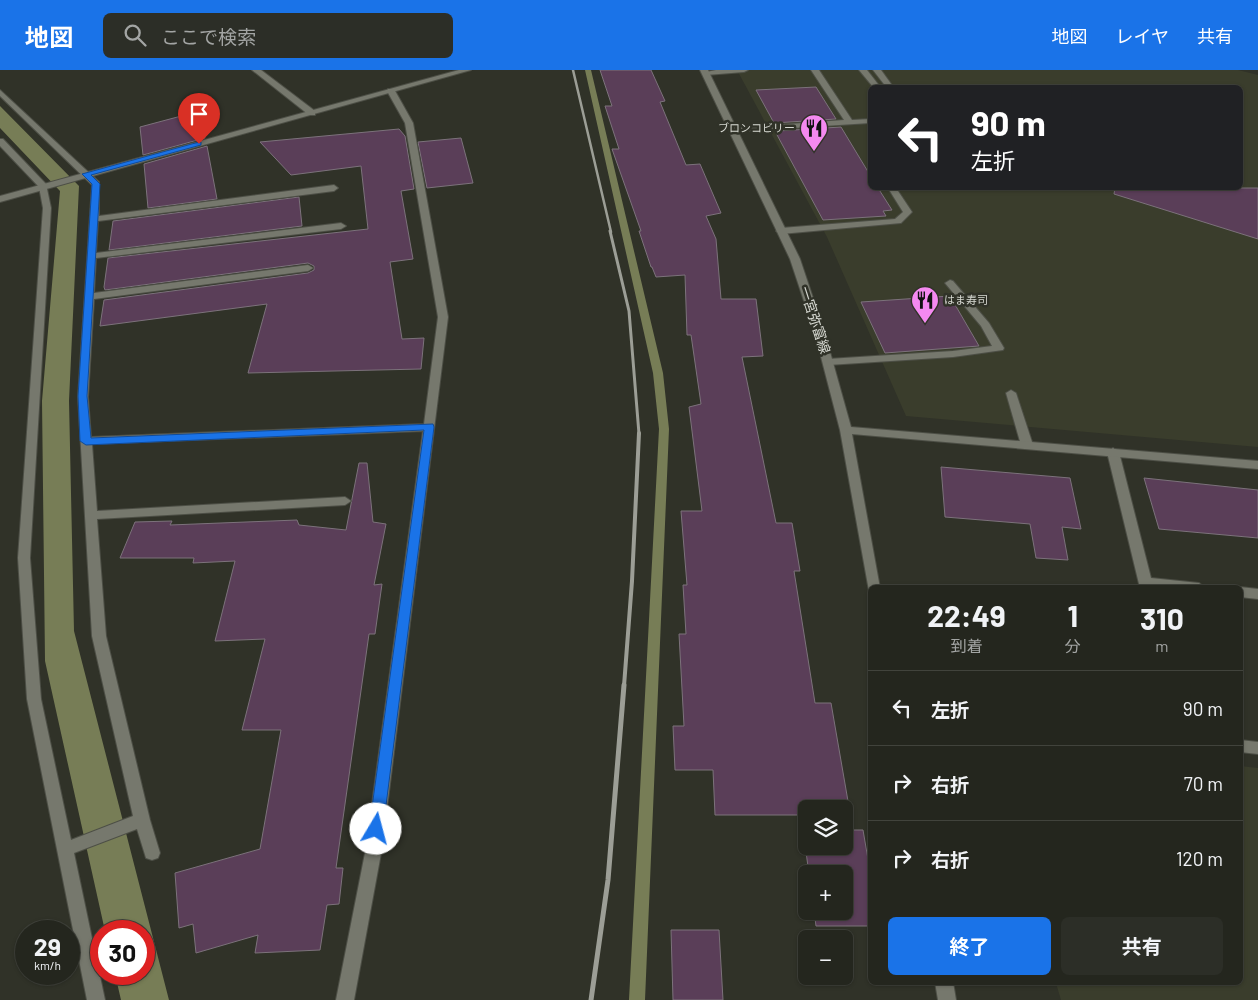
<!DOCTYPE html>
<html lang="ja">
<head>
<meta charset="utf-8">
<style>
  :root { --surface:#24261e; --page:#2c2e27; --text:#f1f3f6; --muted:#a3a5a4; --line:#41433c; --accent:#1a73e8 }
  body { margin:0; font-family:Barlow,"Noto Sans JP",sans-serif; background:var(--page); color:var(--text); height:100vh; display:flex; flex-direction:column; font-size:19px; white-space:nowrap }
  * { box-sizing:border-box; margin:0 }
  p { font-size:16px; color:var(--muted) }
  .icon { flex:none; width:28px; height:28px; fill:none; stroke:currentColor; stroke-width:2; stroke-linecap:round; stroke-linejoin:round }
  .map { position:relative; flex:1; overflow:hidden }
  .sheet { position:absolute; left:868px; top:515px; width:375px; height:400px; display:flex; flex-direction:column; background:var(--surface); border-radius:8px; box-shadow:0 1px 4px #0004,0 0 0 1px var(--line) }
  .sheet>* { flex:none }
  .hud { position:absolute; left:868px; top:15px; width:375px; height:105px; border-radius:8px; box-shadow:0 1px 4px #0004,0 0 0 1px var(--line); background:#202124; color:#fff; overflow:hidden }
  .controls { position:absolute; left:798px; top:730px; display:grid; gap:10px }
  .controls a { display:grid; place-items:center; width:55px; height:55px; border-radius:8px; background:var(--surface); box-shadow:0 1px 4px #0004,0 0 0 1px var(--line); font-size:25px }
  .speed { position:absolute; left:15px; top:850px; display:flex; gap:10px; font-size:25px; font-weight:700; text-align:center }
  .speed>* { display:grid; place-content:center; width:65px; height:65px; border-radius:50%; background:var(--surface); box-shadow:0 1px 4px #0004,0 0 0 1px var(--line); line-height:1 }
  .speed small { font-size:12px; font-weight:400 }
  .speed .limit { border:8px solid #d22; background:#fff; color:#111 }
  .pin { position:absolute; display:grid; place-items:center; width:42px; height:42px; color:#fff; margin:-51px -21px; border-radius:50% 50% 50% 0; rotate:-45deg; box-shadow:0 0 5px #0007 }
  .pin .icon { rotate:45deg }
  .me { position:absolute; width:55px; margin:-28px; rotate:8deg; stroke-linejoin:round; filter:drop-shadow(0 0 4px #0008) }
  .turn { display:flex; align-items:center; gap:18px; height:105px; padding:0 20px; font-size:22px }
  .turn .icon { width:65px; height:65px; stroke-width:2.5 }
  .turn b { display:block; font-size:35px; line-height:42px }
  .eta { display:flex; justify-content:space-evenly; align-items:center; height:85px; text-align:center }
  .eta b { font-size:30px; font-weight:700; line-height:35px }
  .primary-button { display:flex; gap:10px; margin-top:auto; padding:10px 20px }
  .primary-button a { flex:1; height:58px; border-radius:8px; background:var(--accent); color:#fff; font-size:20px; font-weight:700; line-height:58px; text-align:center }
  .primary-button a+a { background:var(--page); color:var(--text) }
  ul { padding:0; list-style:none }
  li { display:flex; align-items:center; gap:15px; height:75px; padding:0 20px; border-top:1px solid var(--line) }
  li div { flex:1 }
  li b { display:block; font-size:19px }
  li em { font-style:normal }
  header { display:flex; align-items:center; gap:30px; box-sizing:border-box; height:70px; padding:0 25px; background:var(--accent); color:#fff }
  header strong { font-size:24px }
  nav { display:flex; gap:28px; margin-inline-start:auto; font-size:18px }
  .search { width:350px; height:45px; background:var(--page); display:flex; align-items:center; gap:12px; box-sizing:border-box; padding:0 18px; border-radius:8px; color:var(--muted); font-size:19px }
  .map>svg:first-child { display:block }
  .built { fill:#3a3d2c; fill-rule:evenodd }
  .water { fill:#777d56 }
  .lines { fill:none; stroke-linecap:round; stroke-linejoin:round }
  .stream { fill:#777d56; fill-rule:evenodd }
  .building { fill:#5a3e58; stroke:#7c727b; fill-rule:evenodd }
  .lane-casing { stroke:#4d4f46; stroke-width:2 }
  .street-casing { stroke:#4d4f46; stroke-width:2 }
  .secondary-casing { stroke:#4d4f46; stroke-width:2 }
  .lane { fill:#76786d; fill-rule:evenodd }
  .street { fill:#76786d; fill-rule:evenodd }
  .secondary { fill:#76786d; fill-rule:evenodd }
  .rail-far3 { stroke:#9c9e96; stroke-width:2.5 }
  .rail-far2 { stroke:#9c9e96; stroke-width:3 }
  .rail-far1 { stroke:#9c9e96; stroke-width:4 }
  .rail { stroke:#9c9e96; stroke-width:5 }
  .route { fill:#1a73e8; stroke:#114b97 }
  .labels { text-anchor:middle; stroke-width:5; stroke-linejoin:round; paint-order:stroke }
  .far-poi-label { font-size:11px; fill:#d7d9d2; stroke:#303228; text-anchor:end }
  .street-label { font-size:14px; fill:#d7d9d2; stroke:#303228 }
</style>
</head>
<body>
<header>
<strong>地図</strong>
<div class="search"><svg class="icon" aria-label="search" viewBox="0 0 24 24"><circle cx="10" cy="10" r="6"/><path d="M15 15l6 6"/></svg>ここで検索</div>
<nav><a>地図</a><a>レイヤ</a><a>共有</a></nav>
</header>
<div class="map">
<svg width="1258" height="930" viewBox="0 0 1258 930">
  <rect width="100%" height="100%" fill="#303228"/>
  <g class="built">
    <path d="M737,0h501l20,5v372l-352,-31 -79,-179zM870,18h370v100h-370z"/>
    <polygon points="1240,696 1258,698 1258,930 1061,930 1056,913 1240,912"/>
  </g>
  <polygon class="water" points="0,36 79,116 69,331 74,561 169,930 121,930 115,904 144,904 144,861 105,861 45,591 42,331 60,121 0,58"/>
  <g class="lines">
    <polygon class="stream" points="585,0 591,0 663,303 669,359 645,930 629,930 659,359 653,303"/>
  </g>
  <g class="building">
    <path d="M600,0h51l14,31 -5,1 26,63 14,-1 21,49 -15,3 10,23 5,60h35l7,57 -21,1 34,166h16l8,48h-6l21,132h16l22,127h10l7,41v55h-54l-2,-15h30v-37h-35l-8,-59h-86l-2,-45h-38l-2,-44h11l-5,-92h7l-3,-49h4l-6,-74h21l-13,-104 12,-3 -10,-69h-4l-2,-60 -29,2 -4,-10h-1l-12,-36h2l-29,-82h7l-14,-43h7zM806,739h38v37h-38z"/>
    <polygon points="816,17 836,49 774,53 756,20"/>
    <polygon points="200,41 205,68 143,85 140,57"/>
    <polygon points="841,57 870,105 870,118 878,118 892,140 883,141 886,146 823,150 776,63 779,63 778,61"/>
    <polygon points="399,59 405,66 414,119 401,121 413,189 390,192 402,269 424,268 421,299 248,303 267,234 100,256 104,230 308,203 314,200 314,196 308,193 105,220 104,217 108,188 368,159 361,96 291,105 260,72"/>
    <polygon points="461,68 473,113 427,118 418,72"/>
    <polygon points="207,76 217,129 148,138 144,94"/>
    <polygon points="1115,118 1258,118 1258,169 1114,124"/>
    <polygon points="299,127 302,156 109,180 113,151"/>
    <polygon points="950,226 979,276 885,283 861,232"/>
    <polygon points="359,393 367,393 373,452 386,454 374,515 382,514 375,564 369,564 336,798 343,798 339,834 327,835 320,880 255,883 258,865 196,883 193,854 179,858 175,803 260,779 281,660 242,660 265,569 215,571 235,491 193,493 194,488 120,488 135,452 172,451 170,455 297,450 299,455 346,460"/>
    <polygon points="941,397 1070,408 1081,459 1062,457 1068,490 1036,488 1030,454 945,447"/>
    <polygon points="1144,408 1258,420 1258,468 1159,459"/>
    <polygon points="671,860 719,860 723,930 673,930"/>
  </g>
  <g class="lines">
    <g class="lane-casing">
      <g id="lane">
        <polygon points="748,0 744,2 706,5 702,3 716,0"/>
        <polygon points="811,0 819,0 852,50 870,49 870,53 731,62 731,58 734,58 844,50"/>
        <polygon points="859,0 867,0 881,18 874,18"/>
        <polygon points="873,0 881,0 894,18 887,18"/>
        <polygon points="888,118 896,118 912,142 901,153 781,164 776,161 781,158 895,149 903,142"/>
        <polygon points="950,210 953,211 989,253 1004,278 1003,280 953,287 828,295 823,292 828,289 953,281 992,276 981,256 945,213"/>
        <polygon points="1011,320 1016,323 1033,375 1031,378 1023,378 1021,375 1006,323"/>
        <polygon points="1113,378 1119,382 1151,508 1199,513 1205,518 1140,518 1107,382"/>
        <polygon points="1240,517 1258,519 1258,529 1240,527"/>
        <polygon points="1240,670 1258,672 1258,684 1240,682"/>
      </g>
    </g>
    <g class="street-casing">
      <g id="street">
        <polygon points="252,0 261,0 315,41 315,45 309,45"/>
        <polygon points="388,19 394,19 413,53 448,247 382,778 354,930 336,930 366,778 423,361 92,374 97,441 345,427 351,431 345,435 97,449 106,566 150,750 160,783 158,788 152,790 146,788 137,759 74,783 105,930 87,930 27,629 18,488 43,138 39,117 0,76 0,69 3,69 46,114 51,138 30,488 41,629 71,770 133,746 92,566 78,327 92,115 0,26 0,20 99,112 99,146 334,115 338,118 334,121 98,151 96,183 341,153 346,156 341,159 96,188 94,223 308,195 313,198 308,201 94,229 88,327 91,367 424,354 438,247 405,53 387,21"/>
      </g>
    </g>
    <g class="secondary-casing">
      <g id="secondary">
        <polygon points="459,0 471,0 0,132 0,126"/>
        <polygon points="700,0 708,0 800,189 825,264 851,357 1258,391 1258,399 852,364 880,518 870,518 869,521 840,360 815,264 790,189"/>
        <polygon points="935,912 953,912 956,930 938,930"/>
      </g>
    </g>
    <use href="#lane" class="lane"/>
    <use href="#street" class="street"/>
    <use href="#secondary" class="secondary"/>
    <polyline class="rail-far3" points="573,0 611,162"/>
    <polyline class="rail-far2" points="610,161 629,241 639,364"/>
    <polyline class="rail-far1" points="624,616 632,511 639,363"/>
    <polyline class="rail" points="591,930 608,810 624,615"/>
  </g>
  <polygon class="route" points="199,72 201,72 201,75 91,105 100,114 87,326 91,368 433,354 434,357 383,759 381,763 376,765 371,763 369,759 424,360 86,375 80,371 78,326 92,114 82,104"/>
  <defs>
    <g id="restaurant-pin" transform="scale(1.4375)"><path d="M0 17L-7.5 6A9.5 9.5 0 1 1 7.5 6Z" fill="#f489f0" stroke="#303228"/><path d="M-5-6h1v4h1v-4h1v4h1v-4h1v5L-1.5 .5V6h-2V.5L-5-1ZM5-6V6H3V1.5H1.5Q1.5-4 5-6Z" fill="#111"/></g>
  </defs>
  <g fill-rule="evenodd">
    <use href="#restaurant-pin" x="814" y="58"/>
    <use href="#restaurant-pin" x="925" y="230"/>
  </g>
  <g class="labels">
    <g class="far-poi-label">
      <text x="795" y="62">ブロンコビリー</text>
      <text x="944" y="234" text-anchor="start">はま寿司</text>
    </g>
    <g class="street-label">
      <text transform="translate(815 250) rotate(72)" y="5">一宮弥富線</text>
    </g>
  </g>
</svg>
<div class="controls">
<a><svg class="icon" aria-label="layers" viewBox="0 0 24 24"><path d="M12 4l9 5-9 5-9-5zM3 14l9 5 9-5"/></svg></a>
<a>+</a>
<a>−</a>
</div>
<div class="speed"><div>29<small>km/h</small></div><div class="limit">30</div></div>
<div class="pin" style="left:199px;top:74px;background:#d93025"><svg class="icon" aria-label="arrive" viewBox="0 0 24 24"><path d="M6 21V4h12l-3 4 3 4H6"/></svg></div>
<svg class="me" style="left:376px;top:759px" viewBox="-20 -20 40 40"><circle r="19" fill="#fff"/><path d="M0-13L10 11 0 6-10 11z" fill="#1a73e8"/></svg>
<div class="hud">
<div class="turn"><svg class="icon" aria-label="left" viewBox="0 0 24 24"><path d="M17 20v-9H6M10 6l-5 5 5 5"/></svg><div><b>90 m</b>左折</div></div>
</div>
<section class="sheet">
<div class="eta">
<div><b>22:49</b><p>到着</p></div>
<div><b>1</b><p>分</p></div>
<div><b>310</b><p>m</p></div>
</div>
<ul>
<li><svg class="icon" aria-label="left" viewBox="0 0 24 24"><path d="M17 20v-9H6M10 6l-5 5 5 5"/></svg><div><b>左折</b></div><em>90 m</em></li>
<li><svg class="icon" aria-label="right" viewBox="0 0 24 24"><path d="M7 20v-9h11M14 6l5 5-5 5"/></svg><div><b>右折</b></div><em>70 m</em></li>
<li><svg class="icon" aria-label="right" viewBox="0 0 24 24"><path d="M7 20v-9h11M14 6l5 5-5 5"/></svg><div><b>右折</b></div><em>120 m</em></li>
</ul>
<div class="primary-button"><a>終了</a><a>共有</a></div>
</section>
</div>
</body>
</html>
